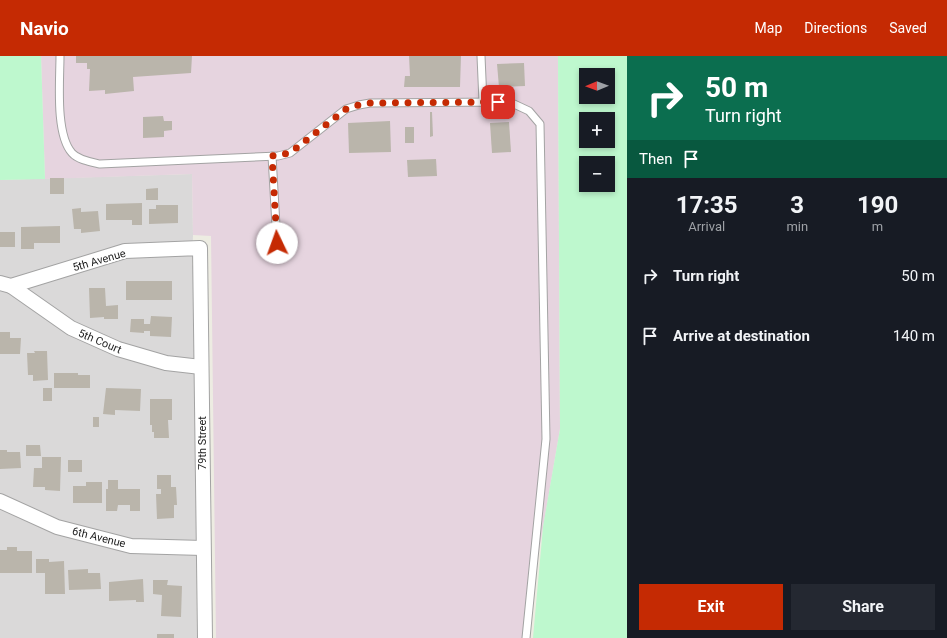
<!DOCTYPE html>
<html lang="en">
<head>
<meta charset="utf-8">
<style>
  :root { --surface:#171b24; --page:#242831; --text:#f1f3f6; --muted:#9ea1a6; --accent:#c52a03 }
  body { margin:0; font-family:Roboto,sans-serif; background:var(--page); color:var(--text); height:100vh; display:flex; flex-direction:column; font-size:15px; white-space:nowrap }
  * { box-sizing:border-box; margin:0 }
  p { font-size:13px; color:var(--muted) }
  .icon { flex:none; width:22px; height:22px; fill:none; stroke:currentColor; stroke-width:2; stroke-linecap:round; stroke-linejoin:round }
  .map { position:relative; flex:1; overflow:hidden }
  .panel { display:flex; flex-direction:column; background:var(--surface); width:320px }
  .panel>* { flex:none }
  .hud { background:#0b6e4f; color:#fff; overflow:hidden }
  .needle { width:26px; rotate:269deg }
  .fabs { position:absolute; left:579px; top:12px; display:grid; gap:8px }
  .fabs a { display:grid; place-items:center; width:36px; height:36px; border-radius:0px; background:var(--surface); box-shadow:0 2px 6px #0003; font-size:20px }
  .pin { position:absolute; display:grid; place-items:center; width:34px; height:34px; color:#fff; margin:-17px; border-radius:8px; box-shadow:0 2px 6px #0006 }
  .me { position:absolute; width:44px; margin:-22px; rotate:357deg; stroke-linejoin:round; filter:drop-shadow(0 0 3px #0008) }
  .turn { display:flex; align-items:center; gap:14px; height:84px; padding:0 12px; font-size:18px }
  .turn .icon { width:52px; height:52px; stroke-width:2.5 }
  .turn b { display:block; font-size:28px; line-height:34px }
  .then { display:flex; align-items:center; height:38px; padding:0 12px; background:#0003; gap:8px; font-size:15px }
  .eta { display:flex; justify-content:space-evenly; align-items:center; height:68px; text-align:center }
  .eta b { font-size:24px; font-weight:700; line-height:28px }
  .button { display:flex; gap:8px; margin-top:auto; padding:8px 12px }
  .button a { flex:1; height:46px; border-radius:0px; background:var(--accent); color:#fff; font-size:16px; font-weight:700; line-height:46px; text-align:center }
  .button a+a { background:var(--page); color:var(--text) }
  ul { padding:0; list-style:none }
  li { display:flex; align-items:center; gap:12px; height:60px; padding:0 12px }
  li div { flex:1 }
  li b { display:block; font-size:15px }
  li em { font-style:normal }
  header { display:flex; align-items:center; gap:24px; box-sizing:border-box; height:56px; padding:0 20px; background:var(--accent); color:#fff }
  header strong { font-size:19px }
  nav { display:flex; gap:22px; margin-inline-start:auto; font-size:14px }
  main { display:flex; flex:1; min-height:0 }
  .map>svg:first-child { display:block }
  .residential { fill:#dad9d9 }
  .industrial { fill:#e6d4df }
  .park { fill:#bef8ce; fill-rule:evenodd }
  .building { fill:#bab5ab }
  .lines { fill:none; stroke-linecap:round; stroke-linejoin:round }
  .lane-casing { stroke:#a3a3a3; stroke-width:9 }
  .street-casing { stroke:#a3a3a3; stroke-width:16 }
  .lane { stroke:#fff; stroke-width:7 }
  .street { stroke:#fff; stroke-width:14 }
  .route { stroke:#c52a03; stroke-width:7; stroke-dasharray:0 12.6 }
  .labels { text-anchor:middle; stroke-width:3.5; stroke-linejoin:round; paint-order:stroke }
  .street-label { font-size:11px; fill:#1c1c1c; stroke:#fff }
</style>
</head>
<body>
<header>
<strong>Navio</strong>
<nav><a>Map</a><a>Directions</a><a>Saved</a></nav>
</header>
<main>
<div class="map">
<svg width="627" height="582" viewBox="0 0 627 582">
  <rect width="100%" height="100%" fill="#edece2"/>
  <polygon class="residential" points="192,118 193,179 192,208 194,213 197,582 0,582 0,124"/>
  <polygon class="industrial" points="41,0 558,0 560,373 524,582 216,582 211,180 193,179 192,118 45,123"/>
  <g class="park">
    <polygon points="0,0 41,0 45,123 0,124"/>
    <path d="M558,0h69v582h-94l10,-111 17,-98zM586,19h22v22h-22zM586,63h22v22h-22zM586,107h22v22h-22z"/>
  </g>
  <g class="building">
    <polygon points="76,0 192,0 191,17 133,21 134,35 105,38 105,34 89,35 90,13 87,13 87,7 76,7"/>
    <polygon points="409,0 461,0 460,31 404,31 405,20 410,20"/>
    <polygon points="524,7 525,30 499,31 497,8"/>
    <polygon points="430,56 432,56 433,80 430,81"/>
    <polygon points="163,60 164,65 172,65 172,74 164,75 164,81 143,82 143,61"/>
    <polygon points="390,65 391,96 349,97 348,67"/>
    <polygon points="509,66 511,96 492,97 490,67"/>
    <rect x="405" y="71" width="9" height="16"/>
    <polygon points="436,103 437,120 408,121 407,104"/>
    <rect x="50" y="122" width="14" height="16"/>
    <polygon points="158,132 158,144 146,144 146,133"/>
    <polygon points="142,147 142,169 132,169 132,164 106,164 106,148"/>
    <polygon points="156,149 178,149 178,167 149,168 149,153 156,153"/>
    <polygon points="81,152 81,156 98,155 100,175 81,177 81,173 74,173 72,153"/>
    <polygon points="60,170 60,187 34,187 34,193 21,193 21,171"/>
    <rect x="0" y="176" width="15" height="15"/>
    <rect x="126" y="225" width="46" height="19"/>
    <polygon points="89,232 105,232 106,250 118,249 118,263 104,263 104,261 90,262"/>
    <polygon points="151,260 172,261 171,281 150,280 150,275 144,275 144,277 130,276 131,263 144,263 144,268 150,268"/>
    <polygon points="0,276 10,276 10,282 21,282 20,298 0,298"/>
    <polygon points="34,295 47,295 48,324 33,325 33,319 28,319 27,297 35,297"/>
    <polygon points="54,317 78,317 78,319 90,319 90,332 54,332"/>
    <rect x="43" y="332" width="9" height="13"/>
    <polygon points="106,332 141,333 140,355 115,354 115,359 103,358"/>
    <polygon points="150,343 172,343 172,364 168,364 169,382 154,382 154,376 152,376 152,369 150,369"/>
    <rect x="93" y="361" width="6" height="10"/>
    <polygon points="26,389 40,389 41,400 26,400"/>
    <polygon points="0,394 7,394 7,396 20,396 21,412 0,413"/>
    <polygon points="42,401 61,401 60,435 45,434 45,431 33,431 34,412 42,412"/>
    <rect x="68" y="404" width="14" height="12"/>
    <polygon points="157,419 171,419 171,431 176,431 177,449 174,449 174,462 157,463 156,438 161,438 161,433 157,433"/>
    <polygon points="108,424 118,424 118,433 140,433 140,455 130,455 130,449 118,449 117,455 106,455 106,433 108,433"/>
    <polygon points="86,426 102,426 102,447 73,447 73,430 86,430"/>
    <polygon points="7,491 17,491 17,495 32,495 32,517 0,517 0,494 7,494"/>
    <polygon points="36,503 49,503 49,506 64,505 65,538 45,538 45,517 36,517"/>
    <polygon points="88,513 88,517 100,517 101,533 69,534 68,514"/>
    <polygon points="143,523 144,546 136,546 136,544 109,545 109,526"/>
    <polygon points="153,524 168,524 167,529 182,530 181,561 161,560 162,539 153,538"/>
    <rect x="157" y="578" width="17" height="4"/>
  </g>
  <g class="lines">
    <g class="lane-casing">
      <g id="lane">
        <path d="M60,0c0,24 -5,78 12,97 6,7 19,9 28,11l178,-8 12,-3 56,-44 13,-4 11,-2 128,-1 16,2 15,7 11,13 6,315 -20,199"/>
        <polyline points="481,0 483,46"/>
        <polyline points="272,100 277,187"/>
      </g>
    </g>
    <g class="street-casing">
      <g id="street">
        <polyline points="0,227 11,230 125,195 200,192 205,582"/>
        <polyline points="11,230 71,272 118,293 166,307 201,311"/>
        <polyline points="0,445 57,471 131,490 203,492"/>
      </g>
    </g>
    <use href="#lane" class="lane"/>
    <use href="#street" class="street"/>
  </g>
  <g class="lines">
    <polyline class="route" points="277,187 272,100 290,97 346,53 359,49 370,47 498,46"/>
  </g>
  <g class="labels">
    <g class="street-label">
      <text transform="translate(99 204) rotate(-16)" y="4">5th Avenue</text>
      <text transform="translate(100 285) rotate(23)" y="4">5th Court</text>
      <text transform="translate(202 387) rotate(-90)" y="4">79th Street</text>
      <text transform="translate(99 481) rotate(14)" y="4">6th Avenue</text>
    </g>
  </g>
</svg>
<div class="fabs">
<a><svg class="needle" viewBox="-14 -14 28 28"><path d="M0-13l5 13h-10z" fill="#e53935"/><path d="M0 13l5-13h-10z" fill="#9ea1a6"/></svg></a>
<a>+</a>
<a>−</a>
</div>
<div class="pin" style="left:498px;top:46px;background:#d93025"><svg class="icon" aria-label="arrive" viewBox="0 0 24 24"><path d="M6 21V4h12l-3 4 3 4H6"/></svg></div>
<svg class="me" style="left:277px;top:187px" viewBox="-20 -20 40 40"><circle r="19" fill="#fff"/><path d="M0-13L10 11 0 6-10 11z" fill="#c52a03"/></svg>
</div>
<section class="panel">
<div class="hud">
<div class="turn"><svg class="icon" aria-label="right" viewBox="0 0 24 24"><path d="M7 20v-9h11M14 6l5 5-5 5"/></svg><div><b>50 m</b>Turn right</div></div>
<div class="then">Then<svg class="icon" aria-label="arrive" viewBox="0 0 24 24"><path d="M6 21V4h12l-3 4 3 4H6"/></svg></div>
</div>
<div class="eta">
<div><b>17:35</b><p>Arrival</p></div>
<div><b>3</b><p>min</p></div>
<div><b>190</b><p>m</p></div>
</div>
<ul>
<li><svg class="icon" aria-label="right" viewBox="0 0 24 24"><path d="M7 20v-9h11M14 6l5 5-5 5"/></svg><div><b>Turn right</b></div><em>50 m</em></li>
<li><svg class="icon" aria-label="arrive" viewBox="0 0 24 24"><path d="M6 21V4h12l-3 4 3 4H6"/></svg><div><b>Arrive at destination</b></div><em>140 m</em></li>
</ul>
<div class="button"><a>Exit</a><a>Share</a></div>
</section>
</main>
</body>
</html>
